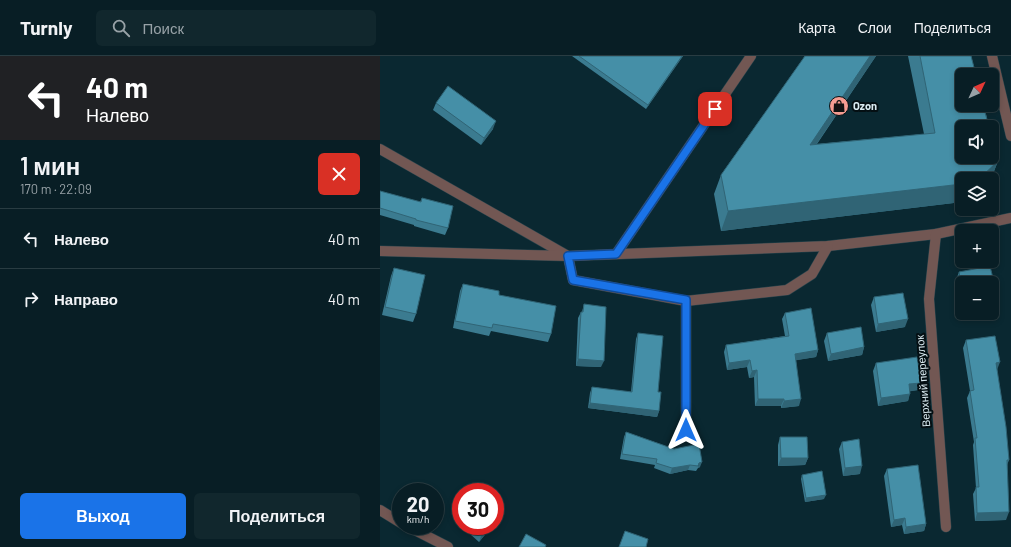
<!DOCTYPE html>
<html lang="ru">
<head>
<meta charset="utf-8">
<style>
  :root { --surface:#081e25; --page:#11272d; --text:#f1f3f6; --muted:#98a2a7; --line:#293c42; --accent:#1a73e8 }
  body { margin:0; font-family:Barlow,sans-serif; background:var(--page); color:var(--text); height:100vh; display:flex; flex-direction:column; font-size:15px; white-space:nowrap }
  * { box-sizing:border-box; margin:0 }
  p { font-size:13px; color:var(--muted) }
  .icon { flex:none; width:22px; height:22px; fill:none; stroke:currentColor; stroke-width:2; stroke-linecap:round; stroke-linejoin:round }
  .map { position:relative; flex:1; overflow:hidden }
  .sheet { display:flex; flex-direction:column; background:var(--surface); width:380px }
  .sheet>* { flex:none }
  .banner { background:#202124; color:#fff; overflow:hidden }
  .needle { width:26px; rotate:46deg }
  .buttons { position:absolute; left:575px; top:12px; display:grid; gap:8px }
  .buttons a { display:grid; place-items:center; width:44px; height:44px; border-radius:6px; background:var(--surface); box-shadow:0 2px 6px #0003,0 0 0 1px var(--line); font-size:20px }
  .speed { position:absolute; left:12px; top:427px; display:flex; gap:8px; font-size:20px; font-weight:700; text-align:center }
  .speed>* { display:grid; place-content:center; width:52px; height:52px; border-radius:50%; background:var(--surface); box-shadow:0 2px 6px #0003,0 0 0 1px var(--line); line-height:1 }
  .speed small { font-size:10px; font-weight:400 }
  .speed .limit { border:6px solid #d22; background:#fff; color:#111 }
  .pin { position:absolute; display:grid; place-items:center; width:34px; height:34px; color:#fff; margin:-17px; border-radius:8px; box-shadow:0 2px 6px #0006 }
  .me { position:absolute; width:44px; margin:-22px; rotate:0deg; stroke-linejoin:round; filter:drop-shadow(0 0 3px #0008) }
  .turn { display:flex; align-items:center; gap:14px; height:84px; padding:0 20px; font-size:18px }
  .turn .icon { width:52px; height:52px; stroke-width:2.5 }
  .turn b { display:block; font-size:28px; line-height:34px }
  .round { display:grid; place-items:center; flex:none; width:42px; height:42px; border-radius:6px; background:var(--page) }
  .overview { display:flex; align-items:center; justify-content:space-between; height:68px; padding:0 20px }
  h1 { font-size:24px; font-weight:600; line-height:30px }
  .action { display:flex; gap:8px; margin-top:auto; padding:8px 20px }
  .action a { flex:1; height:46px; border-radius:6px; background:var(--accent); color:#fff; font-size:16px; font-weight:600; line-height:46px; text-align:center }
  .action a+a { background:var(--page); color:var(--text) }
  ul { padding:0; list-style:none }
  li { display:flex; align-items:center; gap:12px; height:60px; padding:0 20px; border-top:1px solid var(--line) }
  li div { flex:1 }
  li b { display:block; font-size:15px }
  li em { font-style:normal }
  header { display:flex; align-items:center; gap:24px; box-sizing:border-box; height:56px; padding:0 20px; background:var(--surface); border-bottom:1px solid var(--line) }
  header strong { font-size:19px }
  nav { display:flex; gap:22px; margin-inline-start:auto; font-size:14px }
  .search { width:280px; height:36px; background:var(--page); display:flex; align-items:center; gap:10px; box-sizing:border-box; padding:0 14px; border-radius:6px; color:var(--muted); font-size:15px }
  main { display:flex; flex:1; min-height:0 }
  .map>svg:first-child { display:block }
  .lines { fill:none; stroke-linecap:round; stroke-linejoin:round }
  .service-casing { stroke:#27434c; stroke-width:11 }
  .minor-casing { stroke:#27434c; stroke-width:11 }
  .tertiary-casing { stroke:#27434c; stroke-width:11 }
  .service { stroke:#725753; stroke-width:10 }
  .minor { stroke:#725753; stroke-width:10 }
  .tertiary { stroke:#725753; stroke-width:10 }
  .wall { fill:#3b7b90 }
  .shaded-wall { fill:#306475 }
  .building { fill:#458fa7; stroke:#306475 }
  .route-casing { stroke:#114b97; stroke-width:10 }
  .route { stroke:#1a73e8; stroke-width:7 }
  .labels { text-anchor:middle; stroke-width:4; stroke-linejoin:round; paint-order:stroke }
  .poi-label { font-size:11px; font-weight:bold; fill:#daebf1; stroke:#040f13; text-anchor:start }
  .street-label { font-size:11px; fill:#daebf1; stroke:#040f13 }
</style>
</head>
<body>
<header>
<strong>Turnly</strong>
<div class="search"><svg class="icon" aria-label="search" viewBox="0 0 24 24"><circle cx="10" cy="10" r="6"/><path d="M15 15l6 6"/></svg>Поиск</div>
<nav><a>Карта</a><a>Слои</a><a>Поделиться</a></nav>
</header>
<main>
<section class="sheet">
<div class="banner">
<div class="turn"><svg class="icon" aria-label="left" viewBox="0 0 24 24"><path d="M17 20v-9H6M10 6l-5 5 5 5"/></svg><div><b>40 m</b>Налево</div></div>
</div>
<div class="overview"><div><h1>1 мин</h1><p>170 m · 22:09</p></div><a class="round" style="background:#d93025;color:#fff"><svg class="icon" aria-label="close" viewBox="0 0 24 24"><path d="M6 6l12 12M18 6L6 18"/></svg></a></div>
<ul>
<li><svg class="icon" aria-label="left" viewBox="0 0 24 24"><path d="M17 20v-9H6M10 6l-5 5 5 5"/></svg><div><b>Налево</b></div><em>40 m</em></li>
<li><svg class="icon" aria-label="right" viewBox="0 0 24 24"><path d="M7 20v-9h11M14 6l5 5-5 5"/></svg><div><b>Направо</b></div><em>40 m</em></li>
</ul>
<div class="action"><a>Выход</a><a>Поделиться</a></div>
</section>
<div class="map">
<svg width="631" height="491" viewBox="0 0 631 491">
  <rect width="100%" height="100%" fill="#0a2831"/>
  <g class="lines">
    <g class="service-casing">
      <polyline id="service" points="236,198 371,0"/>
    </g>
    <g class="minor-casing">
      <g id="minor">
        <polyline points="0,93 188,200 448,190 556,178 631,162"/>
        <polyline points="556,178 549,243 566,471"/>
        <polyline points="0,195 188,200 193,224 306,245 407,234 432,218 448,190"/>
        <polyline points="306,245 306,374"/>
        <polyline points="0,454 21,467"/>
        <polyline points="27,470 68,491"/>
      </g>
    </g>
    <g class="tertiary-casing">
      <polyline id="tertiary" points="612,0 631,80"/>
    </g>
    <use href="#service" class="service"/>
    <use href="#minor" class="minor"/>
    <use href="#tertiary" class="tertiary"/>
  </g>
  <g class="wall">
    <polygon points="192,0 303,0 266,53"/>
    <polygon points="425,0 496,0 437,88 544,78 528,0 591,0 618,105 611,123 582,123 582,146 341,175 334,138 341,119"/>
    <polygon points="56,47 113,73 101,89 53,54"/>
    <polygon points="0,135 40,146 42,142 68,172 65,179 34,170 34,169 0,159"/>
    <polygon points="610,210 616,235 613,243 612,243 612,227 582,227 582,250 576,224 579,216"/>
    <polygon points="14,212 36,258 33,266 2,259 11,220"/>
    <polygon points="83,228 119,239 171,278 168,286 111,275 109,280 73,272 80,235"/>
    <polygon points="494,241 525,271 496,276 491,249"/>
    <polygon points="204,248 221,311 196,310 198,262 201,256 202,256"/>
    <polygon points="405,257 438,294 436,301 416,304 419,350 401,352 401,350 375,350 374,321 369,322 367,311 347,314 344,296 346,289 405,280 402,263"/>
    <polygon points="258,277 278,336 279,355 277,361 208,352 210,337 212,331 251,336 256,283"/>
    <polygon points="447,277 484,291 482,299 448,305 444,285"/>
    <polygon points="586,284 617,314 629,404 627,409 626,464 595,465 593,438 596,432 593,389 594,386 587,342 590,335 583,292"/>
    <polygon points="496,307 541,327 538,334 530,335 528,345 498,350 493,315"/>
    <polygon points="246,376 294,393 320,411 318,412 316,415 308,414 290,418 274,412 275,409 240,403 244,381"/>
    <polygon points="400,381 428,402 425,409 398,410 398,389"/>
    <polygon points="462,386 480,418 463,420 459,393"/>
    <polygon points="507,413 546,468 544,475 524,478 522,469 511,471 504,420"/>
    <polygon points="422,419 444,443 425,446 421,423"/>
    <polygon points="81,451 81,470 74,463 76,456"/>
    <polygon points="81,470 112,470 99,486"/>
  </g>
  <g class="shaded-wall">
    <polygon points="302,0 303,0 266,53 268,49"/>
    <polygon points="490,0 496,0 423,108 430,89"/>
    <polygon points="116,65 113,73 101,89 104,82"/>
    <polygon points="618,105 611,123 599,123"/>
    <polygon points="582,128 582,146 341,175 348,155"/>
    <polygon points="616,235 613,243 612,243 612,236"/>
    <polygon points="528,263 525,271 496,276 498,268"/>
    <polygon points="484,291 482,299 448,305 451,298"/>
    <polygon points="438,294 436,301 412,305 415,298"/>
    <polygon points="198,303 224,305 221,311 196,310"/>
    <polygon points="370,304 367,311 347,314 349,307"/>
    <polygon points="620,306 617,314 616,307"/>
    <polygon points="377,314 374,321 369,322 372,315"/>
    <polygon points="541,327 538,334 526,336 529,328"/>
    <polygon points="530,338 528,345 498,350 501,342"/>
    <polygon points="378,343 404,343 401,350 375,350"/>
    <polygon points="421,343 419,350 401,352 404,345"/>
    <polygon points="210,347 279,355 277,361 208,352"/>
    <polygon points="401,402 428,402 425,409 398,410"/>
    <polygon points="322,406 320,411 318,412 319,407"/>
    <polygon points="310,409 308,414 290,418 292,412"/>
    <polygon points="482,410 480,418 463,420 465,412"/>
    <polygon points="446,439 444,443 425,446 426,442"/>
    <polygon points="629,456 626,464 595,465 597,457"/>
    <polygon points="525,462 522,469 511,471 514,464"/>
    <polygon points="546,468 544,475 524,478 526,471"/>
    <polygon points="109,470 112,470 99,486 102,478"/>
  </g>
  <g class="building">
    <polygon points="199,0 302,0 268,49"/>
    <polygon points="425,0 490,0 430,89 555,77 540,0 591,0 596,19 582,19 582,49 603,49 609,71 582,71 582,101 612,101 612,82 618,105 599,123 582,123 582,128 348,155 341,119"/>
    <polygon points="68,30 116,65 104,82 56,47"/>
    <polygon points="0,135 41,146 42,142 73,150 68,172 36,164 36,163 0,152"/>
    <polygon points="610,210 616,235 612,236 612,227 582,227 582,231 579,216"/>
    <polygon points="14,212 45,219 36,258 5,251"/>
    <polygon points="83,228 119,235 119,239 176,250 171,278 113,268 112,272 75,265"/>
    <polygon points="523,237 528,263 498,268 494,241"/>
    <polygon points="204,248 226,251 224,305 198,303 201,256 203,256"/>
    <polygon points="431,252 438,294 415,298 421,343 404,345 404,343 378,343 377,314 372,315 370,304 349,307 346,289 409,280 405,257"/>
    <polygon points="481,271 484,291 451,298 447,277"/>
    <polygon points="258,277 283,280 278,336 281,336 279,355 210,347 212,331 252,336"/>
    <polygon points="615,280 620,306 616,307 626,371 629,404 627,404 629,456 597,457 596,431 599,431 595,382 597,382 590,335 594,334 586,284"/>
    <polygon points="537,301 541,327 529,328 530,338 501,342 496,307"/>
    <polygon points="246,376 294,393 319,388 322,406 319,407 318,410 310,409 292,412 276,407 277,403 242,398"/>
    <polygon points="400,381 427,381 428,402 401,402"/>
    <polygon points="479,383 482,410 465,412 462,386"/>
    <polygon points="538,409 546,468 526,471 525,462 514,464 507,413"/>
    <polygon points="442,415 446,439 426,442 422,419"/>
    <polygon points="81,451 81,460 76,456"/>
    <polygon points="92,470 109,470 102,478"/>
    <polygon points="245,475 268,483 266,491 239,491"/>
    <polygon points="146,478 166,489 165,491 139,491"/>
  </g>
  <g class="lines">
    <g class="route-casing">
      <polyline id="route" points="306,374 306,244 193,224 188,200 236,198 335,53"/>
    </g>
    <use href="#route" class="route"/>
  </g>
  <defs>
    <g id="shop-disc" transform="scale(1)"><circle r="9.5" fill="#f59c91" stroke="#040f13"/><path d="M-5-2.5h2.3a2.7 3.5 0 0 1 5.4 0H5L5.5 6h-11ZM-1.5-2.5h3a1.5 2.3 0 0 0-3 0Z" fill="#111"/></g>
  </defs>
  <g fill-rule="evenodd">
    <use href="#shop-disc" x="459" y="50"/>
  </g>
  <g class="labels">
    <g class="poi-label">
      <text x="473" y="54">Ozon</text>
    </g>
    <g class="street-label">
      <text transform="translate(543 325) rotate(-94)" y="4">Верхний переулок</text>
    </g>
  </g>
</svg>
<div class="buttons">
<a><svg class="needle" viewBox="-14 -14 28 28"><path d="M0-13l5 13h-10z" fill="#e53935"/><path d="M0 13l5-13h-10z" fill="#98a2a7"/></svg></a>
<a><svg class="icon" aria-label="sound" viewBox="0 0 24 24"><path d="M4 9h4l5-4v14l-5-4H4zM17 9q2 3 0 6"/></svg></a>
<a><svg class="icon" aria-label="layers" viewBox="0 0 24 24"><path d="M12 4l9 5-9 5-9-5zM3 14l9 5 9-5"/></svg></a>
<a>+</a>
<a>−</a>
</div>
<div class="speed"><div>20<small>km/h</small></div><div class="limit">30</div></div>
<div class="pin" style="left:335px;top:53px;background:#d93025"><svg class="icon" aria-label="arrive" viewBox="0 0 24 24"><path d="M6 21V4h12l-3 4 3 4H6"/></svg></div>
<svg class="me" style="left:306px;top:374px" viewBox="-20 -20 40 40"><path d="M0-17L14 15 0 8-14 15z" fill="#1a73e8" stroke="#fff" stroke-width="4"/></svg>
</div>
</main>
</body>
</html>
